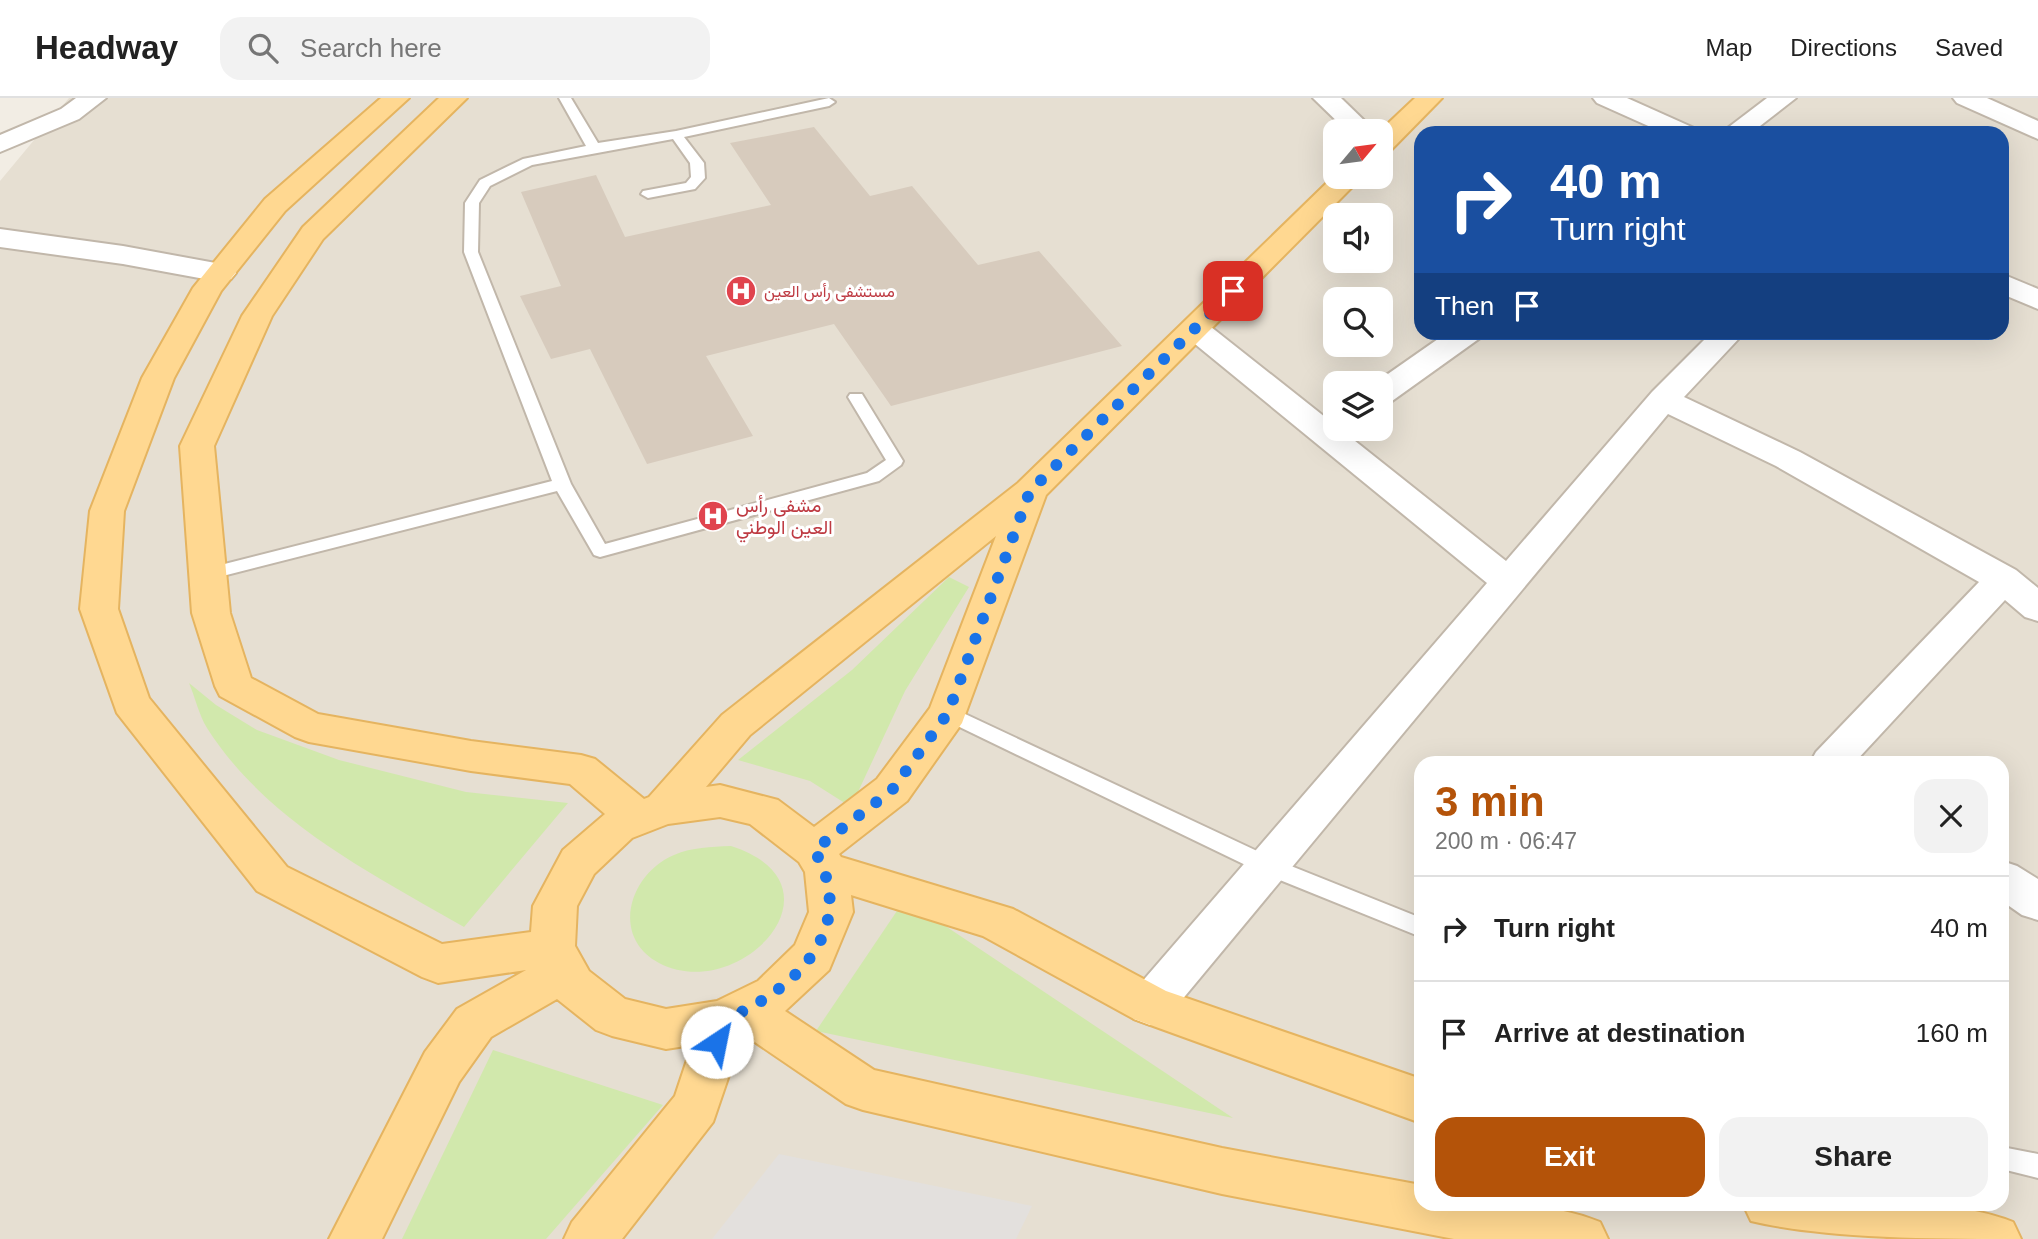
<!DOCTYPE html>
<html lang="en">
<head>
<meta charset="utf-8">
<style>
  :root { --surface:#fff; --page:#f2f2f2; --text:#222; --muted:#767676; --line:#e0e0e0; --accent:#b45309 }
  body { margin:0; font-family:Helvetica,Vazirmatn,sans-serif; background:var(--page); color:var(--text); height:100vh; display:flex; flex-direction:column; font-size:26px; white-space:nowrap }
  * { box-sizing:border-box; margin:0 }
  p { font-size:23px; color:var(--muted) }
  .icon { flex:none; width:38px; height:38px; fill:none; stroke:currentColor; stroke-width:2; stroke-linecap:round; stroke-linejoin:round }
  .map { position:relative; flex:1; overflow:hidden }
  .side { position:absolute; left:1414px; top:658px; width:595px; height:455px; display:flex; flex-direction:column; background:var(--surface); border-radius:21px; box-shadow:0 7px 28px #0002 }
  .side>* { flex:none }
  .top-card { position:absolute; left:1414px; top:28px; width:595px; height:214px; border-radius:21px; box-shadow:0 7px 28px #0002; background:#1a4fa0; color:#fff; overflow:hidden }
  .needle { width:46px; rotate:61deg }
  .controls { position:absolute; left:1323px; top:21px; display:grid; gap:14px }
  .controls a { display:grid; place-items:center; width:70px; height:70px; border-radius:14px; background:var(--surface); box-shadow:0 7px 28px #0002; font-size:35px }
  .pin { position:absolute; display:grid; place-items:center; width:60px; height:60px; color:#fff; margin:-30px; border-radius:14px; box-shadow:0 4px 10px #0006 }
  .me { position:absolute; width:77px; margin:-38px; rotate:34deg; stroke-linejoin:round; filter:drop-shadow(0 0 5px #0008) }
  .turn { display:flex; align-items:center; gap:24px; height:147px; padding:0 21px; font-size:32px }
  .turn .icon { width:91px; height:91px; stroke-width:2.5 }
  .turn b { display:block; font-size:49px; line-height:60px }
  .then { display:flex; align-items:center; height:66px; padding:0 21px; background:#0003; gap:14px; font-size:26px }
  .round { display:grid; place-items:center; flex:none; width:74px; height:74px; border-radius:21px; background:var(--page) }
  .overview { display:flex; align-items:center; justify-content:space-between; height:119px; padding:0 21px }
  h1 { font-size:42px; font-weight:600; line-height:52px; color:var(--accent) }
  .button { display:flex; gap:14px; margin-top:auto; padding:14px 21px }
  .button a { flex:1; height:80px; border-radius:21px; background:var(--accent); color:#fff; font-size:28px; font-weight:600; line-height:80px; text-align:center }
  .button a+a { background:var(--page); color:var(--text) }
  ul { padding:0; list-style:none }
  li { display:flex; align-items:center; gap:21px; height:105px; padding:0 21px; border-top:2px solid var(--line) }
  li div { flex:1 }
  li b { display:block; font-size:26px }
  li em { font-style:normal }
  header { display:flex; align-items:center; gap:42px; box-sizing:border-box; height:98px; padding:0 35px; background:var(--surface); border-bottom:2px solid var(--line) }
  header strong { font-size:33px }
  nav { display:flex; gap:38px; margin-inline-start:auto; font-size:24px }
  .search { width:490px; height:63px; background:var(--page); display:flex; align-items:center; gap:18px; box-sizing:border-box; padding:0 24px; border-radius:21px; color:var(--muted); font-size:26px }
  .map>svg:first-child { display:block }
  .residential { fill:#e6dfd2; fill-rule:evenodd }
  .green { fill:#d1e8ac }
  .parking { fill:#e3e0dd }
  .building { fill:#d7cbbd }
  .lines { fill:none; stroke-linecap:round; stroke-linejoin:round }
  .lane-casing { stroke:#c1b7aa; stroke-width:4 }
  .street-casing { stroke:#c1b7aa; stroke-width:4 }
  .primary-casing { stroke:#e5b460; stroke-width:4 }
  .lane { fill:#fff; fill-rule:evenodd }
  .street { fill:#fff; fill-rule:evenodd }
  .primary { fill:#ffd891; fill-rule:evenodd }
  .route { stroke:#1a73e8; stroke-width:12; stroke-dasharray:0 21.6 }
  .labels { text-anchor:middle; stroke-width:6; stroke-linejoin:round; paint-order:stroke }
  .far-health-label { font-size:16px; fill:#be3a42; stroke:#fff; text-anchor:start }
  .health-label { font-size:19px; fill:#be3a42; stroke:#fff; text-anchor:start }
</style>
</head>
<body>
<header>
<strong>Headway</strong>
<div class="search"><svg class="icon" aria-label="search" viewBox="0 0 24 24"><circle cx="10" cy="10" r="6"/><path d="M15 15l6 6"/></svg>Search here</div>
<nav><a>Map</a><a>Directions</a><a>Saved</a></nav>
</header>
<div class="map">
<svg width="2038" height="1141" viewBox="0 0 2038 1141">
  <rect width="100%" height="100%" fill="#f2ede4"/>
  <path class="residential" d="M69,0h1969v1141h-2038v-1058zM1335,33h46v46h-46zM1421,35h581v199h-581zM1335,117h46v46h-46zM1335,201h46v46h-46zM1335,285h46v46h-46zM1421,665h581v441h-581z"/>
  <g class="green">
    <polygon points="949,479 969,489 905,593 851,709 810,683 738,662 852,572"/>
    <path d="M189,585l27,22 41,25 82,30 127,32 102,11 -104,124c-93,-54 -197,-105 -257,-199 -8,-13 -12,-31 -18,-45z"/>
    <path d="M731,748c121,39 8,159 -72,117 -49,-26 -30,-89 15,-108 19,-8 36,-8 57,-9z"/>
    <polygon points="905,801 1233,1020 816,933"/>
    <polygon points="493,952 663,1007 546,1141 402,1141"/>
  </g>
  <polygon class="parking" points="779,1056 1032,1108 1016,1141 712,1141"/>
  <polygon class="building" points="814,29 870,98 912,88 978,167 1039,153 1122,248 891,308 834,226 706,258 753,338 647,366 590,251 551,261 520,198 561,188 521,94 596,77 625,139 771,107 730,45"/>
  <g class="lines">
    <g class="lane-casing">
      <g id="lane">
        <polygon points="559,0 571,0 598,45 676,33 829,0 835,4 829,8 684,39 704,65 705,80 695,91 648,100 641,96 643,93 686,85 691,79 690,65 673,41 532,67 490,88 479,105 478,154 571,386 605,446 867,375 886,362 848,299 850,296 862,296 903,363 901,367 879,383 600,459 594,457 557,393 207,482 201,480 198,476 201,472 552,383 464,154 465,105 480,82 523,61 586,48"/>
        <polygon points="948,608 1276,762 1421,820 1421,839 1260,774 941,620 938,615 941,610"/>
        <polygon points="2002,1049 2038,1056 2038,1080 2002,1071"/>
      </g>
    </g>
    <g class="street-casing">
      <g id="street">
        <polygon points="76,0 106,0 79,21 0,54 0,37 61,11"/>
        <polygon points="1313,0 1341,0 1375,33 1347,33"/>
        <polygon points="1593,0 1627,0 1694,30 1698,35 1664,35 1597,5"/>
        <polygon points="1767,0 1796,0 1751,35 1721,35"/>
        <polygon points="1953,0 1987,0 2038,23 2038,41 1957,5"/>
        <polygon points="0,131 123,148 221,166 231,169 236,175 231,181 221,184 123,166 0,149"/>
        <polygon points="2002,176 2038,191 2038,211 2002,196"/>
        <polygon points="1195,222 1206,225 1335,327 1335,331 1340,331 1506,463 1652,294 1712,234 1745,234 1684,299 1800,354 2016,472 2038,490 2038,523 2025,519 2005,502 1854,665 1810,665 1816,654 1979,484 1776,368 1668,316 1166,921 1150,927 1134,921 1127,907 1134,893 1487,485 1184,237 1180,231 1184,225"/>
        <polygon points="1448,234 1484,234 1480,240 1392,303 1381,306 1381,285 1375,285"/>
        <polygon points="2002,763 2017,768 2038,781 2038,822 2022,817 2002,803"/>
      </g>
    </g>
    <g class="primary-casing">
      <g id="primary">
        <path d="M381,0h28l-124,113 -64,80 -47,87 -50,133 -6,98 31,89 138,169 155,77 89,-12 2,-26 30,-56 42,-36 -35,-30 -99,-13 -162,-29 -14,-5 -75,-41 -5,-10 -23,-73 -12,-167 62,-130 61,-89 136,-129h28l-144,141 -51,77 -58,130 16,167 21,65 67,36 153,27 110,14 14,4 49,40 5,-2 73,-82 296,-232 317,-308 27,2 -316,318 -84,228 -55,78 -68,53 2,3 172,52 153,82 255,88v44l-287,-104 -151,-83 -132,-41 2,17 -24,58 -44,41 89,59 348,78 199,37v19c60,0 122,-5 179,18l8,17h-154l-232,-45 -359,-84 -17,-6 -103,-70 -30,88 -91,117h-58l8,-17 103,-126 17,-51 -26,4 -54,-13 -16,-6 -39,-31 -66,38 -32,45 -77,157h-53l96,-187 32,-43 69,-39 -88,13 -16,-6 -165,-86 -140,-178 -37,-104 10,-98 52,-133 51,-90 72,-89zM996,438l-66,172 -53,71 -63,48 -36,-27 -58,-15 -14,2 44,-52zM720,719l30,7 49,38 6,10 4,40 -14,33 -37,36 -41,20 -51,8 -41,-10 -36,-28 -14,-25 2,-40 17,-32 38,-36 36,-14z"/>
        <polygon points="1415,0 1442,0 1390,53 1381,55 1380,33"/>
        <path d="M1743,1106c79,0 198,-11 270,18l8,17c-80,0 -196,0 -270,-18z"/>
      </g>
    </g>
    <use href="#lane" class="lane"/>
    <use href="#street" class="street"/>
    <use href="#primary" class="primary"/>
  </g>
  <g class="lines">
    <path class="route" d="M717,944l7,-22c70,-29 137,-91 90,-170l78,-60 56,-77 82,-222 203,-200"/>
  </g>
  <defs>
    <g id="hospital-disc" transform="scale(1.575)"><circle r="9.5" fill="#e0444e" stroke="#fff"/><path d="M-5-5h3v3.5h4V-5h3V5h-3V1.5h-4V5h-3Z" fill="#fff"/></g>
  </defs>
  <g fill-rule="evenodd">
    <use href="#hospital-disc" x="741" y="193"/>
    <use href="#hospital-disc" x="713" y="418"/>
  </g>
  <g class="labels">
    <g class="far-health-label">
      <text x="764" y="199">مستشفى رأس العين</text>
    </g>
    <g class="health-label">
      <text x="736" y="414">مشفى رأس<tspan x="736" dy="22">العين الوطني</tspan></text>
    </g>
  </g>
</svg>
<div class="controls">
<a><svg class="needle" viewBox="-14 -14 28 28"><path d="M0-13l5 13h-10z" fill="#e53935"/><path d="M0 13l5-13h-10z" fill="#767676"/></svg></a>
<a><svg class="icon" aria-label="sound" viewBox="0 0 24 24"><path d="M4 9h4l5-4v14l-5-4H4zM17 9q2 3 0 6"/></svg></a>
<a><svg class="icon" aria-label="search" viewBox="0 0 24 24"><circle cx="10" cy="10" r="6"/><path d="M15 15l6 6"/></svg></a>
<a><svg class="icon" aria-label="layers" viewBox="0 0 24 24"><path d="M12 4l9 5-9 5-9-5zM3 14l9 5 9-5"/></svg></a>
</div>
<div class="pin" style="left:1233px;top:193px;background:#d93025"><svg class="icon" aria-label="arrive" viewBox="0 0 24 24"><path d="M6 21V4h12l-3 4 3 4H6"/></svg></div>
<svg class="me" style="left:717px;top:944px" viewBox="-20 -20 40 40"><circle r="19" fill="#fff"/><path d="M0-13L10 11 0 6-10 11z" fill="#1a73e8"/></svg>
<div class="top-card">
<div class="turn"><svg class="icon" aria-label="right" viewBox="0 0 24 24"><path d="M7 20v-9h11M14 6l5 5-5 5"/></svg><div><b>40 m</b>Turn right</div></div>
<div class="then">Then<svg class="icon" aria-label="arrive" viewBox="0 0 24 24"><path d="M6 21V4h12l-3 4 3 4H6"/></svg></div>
</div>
<section class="side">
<div class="overview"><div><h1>3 min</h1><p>200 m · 06:47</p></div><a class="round"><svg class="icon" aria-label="close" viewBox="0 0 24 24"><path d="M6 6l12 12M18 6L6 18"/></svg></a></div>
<ul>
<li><svg class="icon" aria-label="right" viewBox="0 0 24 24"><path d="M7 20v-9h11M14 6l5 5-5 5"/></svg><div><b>Turn right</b></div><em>40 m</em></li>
<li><svg class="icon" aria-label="arrive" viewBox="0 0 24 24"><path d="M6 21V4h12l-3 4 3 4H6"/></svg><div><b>Arrive at destination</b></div><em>160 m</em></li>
</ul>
<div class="button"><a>Exit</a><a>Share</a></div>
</section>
</div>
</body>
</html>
